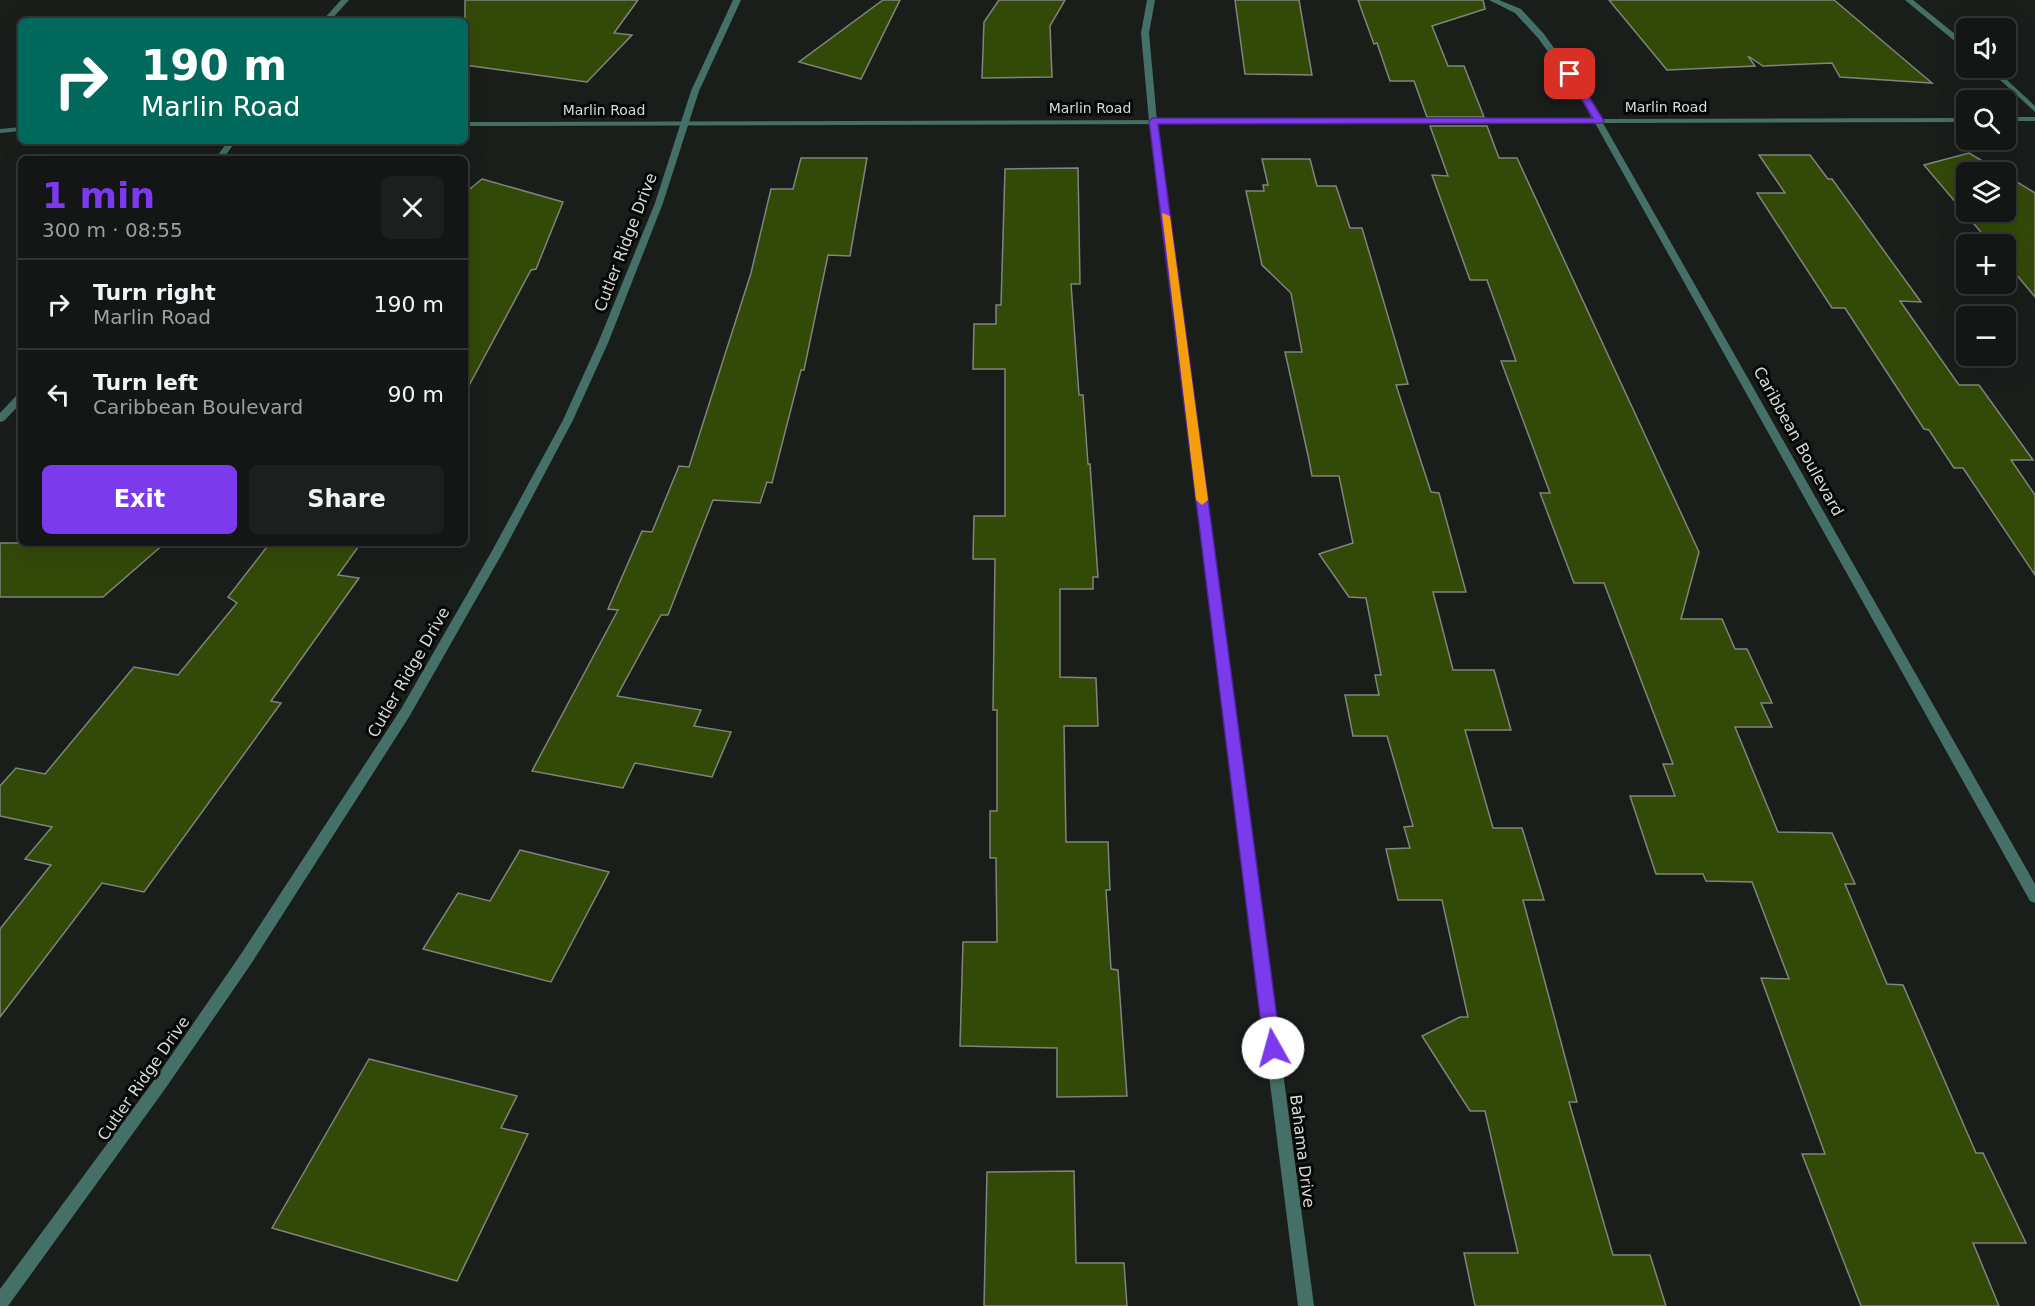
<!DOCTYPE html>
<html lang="en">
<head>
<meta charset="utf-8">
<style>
  :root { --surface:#131614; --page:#1c1f1d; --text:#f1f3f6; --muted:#9d9fa0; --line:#323534; --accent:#7c3aed }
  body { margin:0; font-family:"DejaVu Sans",sans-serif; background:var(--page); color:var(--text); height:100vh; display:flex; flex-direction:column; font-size:22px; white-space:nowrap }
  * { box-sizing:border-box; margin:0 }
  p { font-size:20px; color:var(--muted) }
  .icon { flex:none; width:33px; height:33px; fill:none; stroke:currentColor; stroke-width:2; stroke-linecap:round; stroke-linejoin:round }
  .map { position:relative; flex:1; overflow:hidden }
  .sheet { position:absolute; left:18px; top:156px; width:450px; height:390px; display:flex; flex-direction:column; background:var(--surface); border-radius:9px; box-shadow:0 6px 24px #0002,0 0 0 2px var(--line) }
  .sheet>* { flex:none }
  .guide { position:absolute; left:18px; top:18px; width:450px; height:126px; border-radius:9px; box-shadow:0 6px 24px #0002,0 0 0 2px var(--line); background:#00695c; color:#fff; overflow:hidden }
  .buttons { position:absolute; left:1956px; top:18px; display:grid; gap:12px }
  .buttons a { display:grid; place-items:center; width:60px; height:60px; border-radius:9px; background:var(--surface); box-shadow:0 6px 24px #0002,0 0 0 2px var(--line); font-size:30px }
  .pin { position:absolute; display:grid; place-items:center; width:51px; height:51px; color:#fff; margin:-26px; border-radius:12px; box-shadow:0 3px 9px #0006 }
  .me { position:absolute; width:66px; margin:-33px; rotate:353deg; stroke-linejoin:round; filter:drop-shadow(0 0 4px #0008) }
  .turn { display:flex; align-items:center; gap:21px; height:126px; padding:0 24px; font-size:27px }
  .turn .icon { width:78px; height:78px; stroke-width:2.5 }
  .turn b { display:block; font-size:42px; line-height:51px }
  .round { display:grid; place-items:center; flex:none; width:63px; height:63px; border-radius:9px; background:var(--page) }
  .headline { display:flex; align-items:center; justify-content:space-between; height:102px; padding:0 24px }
  h1 { font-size:36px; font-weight:700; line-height:45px; color:var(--accent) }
  .action { display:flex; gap:12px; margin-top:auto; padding:12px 24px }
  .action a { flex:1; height:69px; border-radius:9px; background:var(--accent); color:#fff; font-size:24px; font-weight:700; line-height:69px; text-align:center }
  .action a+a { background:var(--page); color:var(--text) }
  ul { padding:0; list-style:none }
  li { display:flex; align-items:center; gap:18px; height:90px; padding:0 24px; border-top:2px solid var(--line) }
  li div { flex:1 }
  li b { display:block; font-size:22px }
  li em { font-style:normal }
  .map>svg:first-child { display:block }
  .building { fill:#334908; stroke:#81847d; stroke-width:1.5 }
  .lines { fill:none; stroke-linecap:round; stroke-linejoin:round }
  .minor { fill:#447067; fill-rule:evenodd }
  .tertiary { fill:#447067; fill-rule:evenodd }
  .route { fill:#7c3aed; stroke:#51269a; stroke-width:1.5 }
  .slow { fill:#f59e0b }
  .labels { text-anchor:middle; stroke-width:6; stroke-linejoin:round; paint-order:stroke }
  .far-street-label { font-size:14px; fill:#d8dbd9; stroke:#060806 }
  .street-label { font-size:16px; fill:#d8dbd9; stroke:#060806 }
</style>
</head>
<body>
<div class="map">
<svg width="2035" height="1306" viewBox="0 0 2035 1306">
  <rect width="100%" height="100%" fill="#191e1b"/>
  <g class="building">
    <polygon points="465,0 638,0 614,33 632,35 587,82 465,65"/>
    <polygon points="883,0 900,0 861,79 799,62"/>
    <polygon points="999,0 1065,0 1050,26 1052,77 982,78 984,22"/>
    <polygon points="1235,0 1299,0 1312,75 1245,74"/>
    <polygon points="1358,0 1483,0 1485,9 1432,26 1448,66 1464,66 1484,117 1427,117 1414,81 1390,81 1377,43 1374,44"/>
    <polygon points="1609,0 1834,0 1932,83 1840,77 1832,63 1763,66 1748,56 1755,66 1667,70"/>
    <polygon points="1430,126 1487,126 1499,158 1517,158 1699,552 1681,619 1722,619 1735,649 1747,649 1772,703 1761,703 1772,727 1735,727 1778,832 1832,833 1855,884 1845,884 1887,984 1903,985 1976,1153 1983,1153 2026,1243 1973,1243 1999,1306 1861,1306 1802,1154 1825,1154 1761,978 1789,979 1752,882 1706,881 1703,874 1656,874 1630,796 1675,796 1663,764 1673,764 1604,583 1574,583 1540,493 1550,493 1501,361 1516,361 1487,280 1470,280 1432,175 1448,176"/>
    <polygon points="1969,153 2001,172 1966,172 1966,212 2006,212 2006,175 2035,193 2035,297 2006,262 2006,244 1991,244 1924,165"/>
    <polygon points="1759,155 1810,155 1828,179 1832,179 1921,302 1900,301 1959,385 1979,385 2033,460 2011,460 2035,495 2035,575 1963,468 1954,468 1929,430 1924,429 1845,308 1832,308 1757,193 1785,193"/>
    <polygon points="801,158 867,158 850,256 828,255 804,370 801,370 772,483 767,482 760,503 713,500 668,615 661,615 617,696 701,710 694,726 731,732 712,777 635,763 623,788 532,771 618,610 608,609 642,531 652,532 679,466 689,467 751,273 771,189 793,189"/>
    <polygon points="1262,159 1310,159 1317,186 1336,186 1350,228 1362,228 1408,384 1396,385 1431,492 1439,493 1466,592 1433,592 1453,670 1494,670 1511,730 1465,730 1493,828 1522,828 1544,900 1523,900 1577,1102 1569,1102 1613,1255 1650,1255 1666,1306 1475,1306 1464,1253 1518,1253 1485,1111 1470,1111 1422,1036 1460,1017 1468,1017 1442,900 1398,900 1386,849 1410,848 1404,827 1413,826 1387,736 1353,736 1345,695 1379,695 1375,675 1381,675 1366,598 1349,597 1319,554 1353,543 1339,476 1312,476 1309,460 1285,352 1302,352 1291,293 1262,265 1246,191 1264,191 1263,185 1268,185"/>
    <polygon points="1078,168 1080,284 1071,284 1079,395 1083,395 1088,464 1090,464 1098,577 1093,577 1093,589 1060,589 1060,677 1096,678 1098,726 1064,726 1066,842 1108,842 1110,890 1106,890 1111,969 1118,970 1127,1096 1057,1097 1057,1048 960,1046 963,942 997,942 996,858 990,858 990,811 997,811 997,710 993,710 995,559 973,559 974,516 1005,516 1005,369 973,369 974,324 996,324 996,305 1001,305 1005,169"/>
    <polygon points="482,179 563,202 536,269 531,270 465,393 465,193"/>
    <polygon points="0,543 165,543 103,597 0,597"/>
    <polygon points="270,543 361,543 338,575 359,578 271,701 281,703 144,892 102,883 0,1017 0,929 51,865 25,859 52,827 0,816 0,786 16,768 45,774 134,667 178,675 237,603 228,597"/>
    <polygon points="520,850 609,872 551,982 423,949 458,893 490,901"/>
    <polygon points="369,1059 517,1096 501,1128 528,1134 457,1281 272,1228"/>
    <polygon points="1074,1171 1076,1263 1124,1263 1127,1306 984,1306 987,1172"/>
  </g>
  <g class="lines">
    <g class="minor">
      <polygon points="341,0 349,0 330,21 322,21"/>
      <polygon points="733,0 741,0 699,91 663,203 608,343 573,420 503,552 409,717 251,964 165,1089 8,1306 0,1306 0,1289 155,1079 241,954 401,709 492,551 563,420 598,343 655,203 691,91"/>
      <polygon points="1147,0 1155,0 1149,33 1157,121 1314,1306 1298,1306 1149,121 1141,33"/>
      <polygon points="1905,0 1913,0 1966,43 1966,48 1963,48"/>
      <polygon points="1987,68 1994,68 2035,106 2035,112"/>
      <polygon points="228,141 236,141 223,159 215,159"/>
      <polygon points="21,394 21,403 4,421 0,422 0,413 17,395"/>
    </g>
    <g class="tertiary">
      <polygon points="1489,0 1499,0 1521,9 1544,34 1586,93 1600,119 1966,118 1966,122 1603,123 2035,884 2035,903 2030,901 1595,123 465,126 465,122 1592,119 1578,93 1538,38 1515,13"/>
      <rect x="2006" y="117" width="29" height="4"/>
      <polygon points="21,127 21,131 0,133 0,129"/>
    </g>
  </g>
  <polygon class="route" points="1570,71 1575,74 1604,121 1602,123 1158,124 1281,1048 1279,1054 1273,1057 1267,1054 1264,1048 1149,121 1153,118 1593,118 1566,74"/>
  <polygon class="slow" points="1162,213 1170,216 1208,500 1202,505 1196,500"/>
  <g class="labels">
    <g class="far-street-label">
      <text x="1666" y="112">Marlin Road</text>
      <text x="1090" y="113">Marlin Road</text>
      <text x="604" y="115">Marlin Road</text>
    </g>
    <g class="street-label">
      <text transform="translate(625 242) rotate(-69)" y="6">Cutler Ridge Drive</text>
      <text transform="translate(1799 441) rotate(61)" y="6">Caribbean Boulevard</text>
      <text transform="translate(408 672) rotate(-60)" y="6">Cutler Ridge Drive</text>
      <text transform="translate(143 1078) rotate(-55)" y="6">Cutler Ridge Drive</text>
      <text transform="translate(1303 1151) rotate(83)" y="6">Bahama Drive</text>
    </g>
  </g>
</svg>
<div class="buttons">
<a><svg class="icon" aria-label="sound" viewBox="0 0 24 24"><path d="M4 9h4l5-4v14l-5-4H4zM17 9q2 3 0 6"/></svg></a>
<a><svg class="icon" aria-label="search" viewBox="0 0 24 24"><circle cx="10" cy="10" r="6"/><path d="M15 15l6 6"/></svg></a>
<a><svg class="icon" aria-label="layers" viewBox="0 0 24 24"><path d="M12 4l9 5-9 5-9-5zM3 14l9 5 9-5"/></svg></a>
<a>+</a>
<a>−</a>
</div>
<div class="pin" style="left:1570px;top:74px;background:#d93025"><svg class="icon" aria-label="arrive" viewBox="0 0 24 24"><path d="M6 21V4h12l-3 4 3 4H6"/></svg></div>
<svg class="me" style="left:1273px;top:1048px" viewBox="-20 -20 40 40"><circle r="19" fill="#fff"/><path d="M0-13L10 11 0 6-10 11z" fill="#7c3aed"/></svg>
<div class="guide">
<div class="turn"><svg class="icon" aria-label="right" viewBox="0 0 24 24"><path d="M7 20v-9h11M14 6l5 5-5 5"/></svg><div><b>190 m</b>Marlin Road</div></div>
</div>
<section class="sheet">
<div class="headline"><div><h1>1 min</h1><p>300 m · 08:55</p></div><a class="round"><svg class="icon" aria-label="close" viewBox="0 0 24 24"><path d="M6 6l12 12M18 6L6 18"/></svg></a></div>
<ul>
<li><svg class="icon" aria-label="right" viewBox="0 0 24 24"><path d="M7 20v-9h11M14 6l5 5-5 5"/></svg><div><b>Turn right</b><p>Marlin Road</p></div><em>190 m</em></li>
<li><svg class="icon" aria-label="left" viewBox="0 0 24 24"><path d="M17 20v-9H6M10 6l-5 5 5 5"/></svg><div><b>Turn left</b><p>Caribbean Boulevard</p></div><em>90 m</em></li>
</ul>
<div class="action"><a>Exit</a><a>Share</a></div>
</section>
</div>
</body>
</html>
